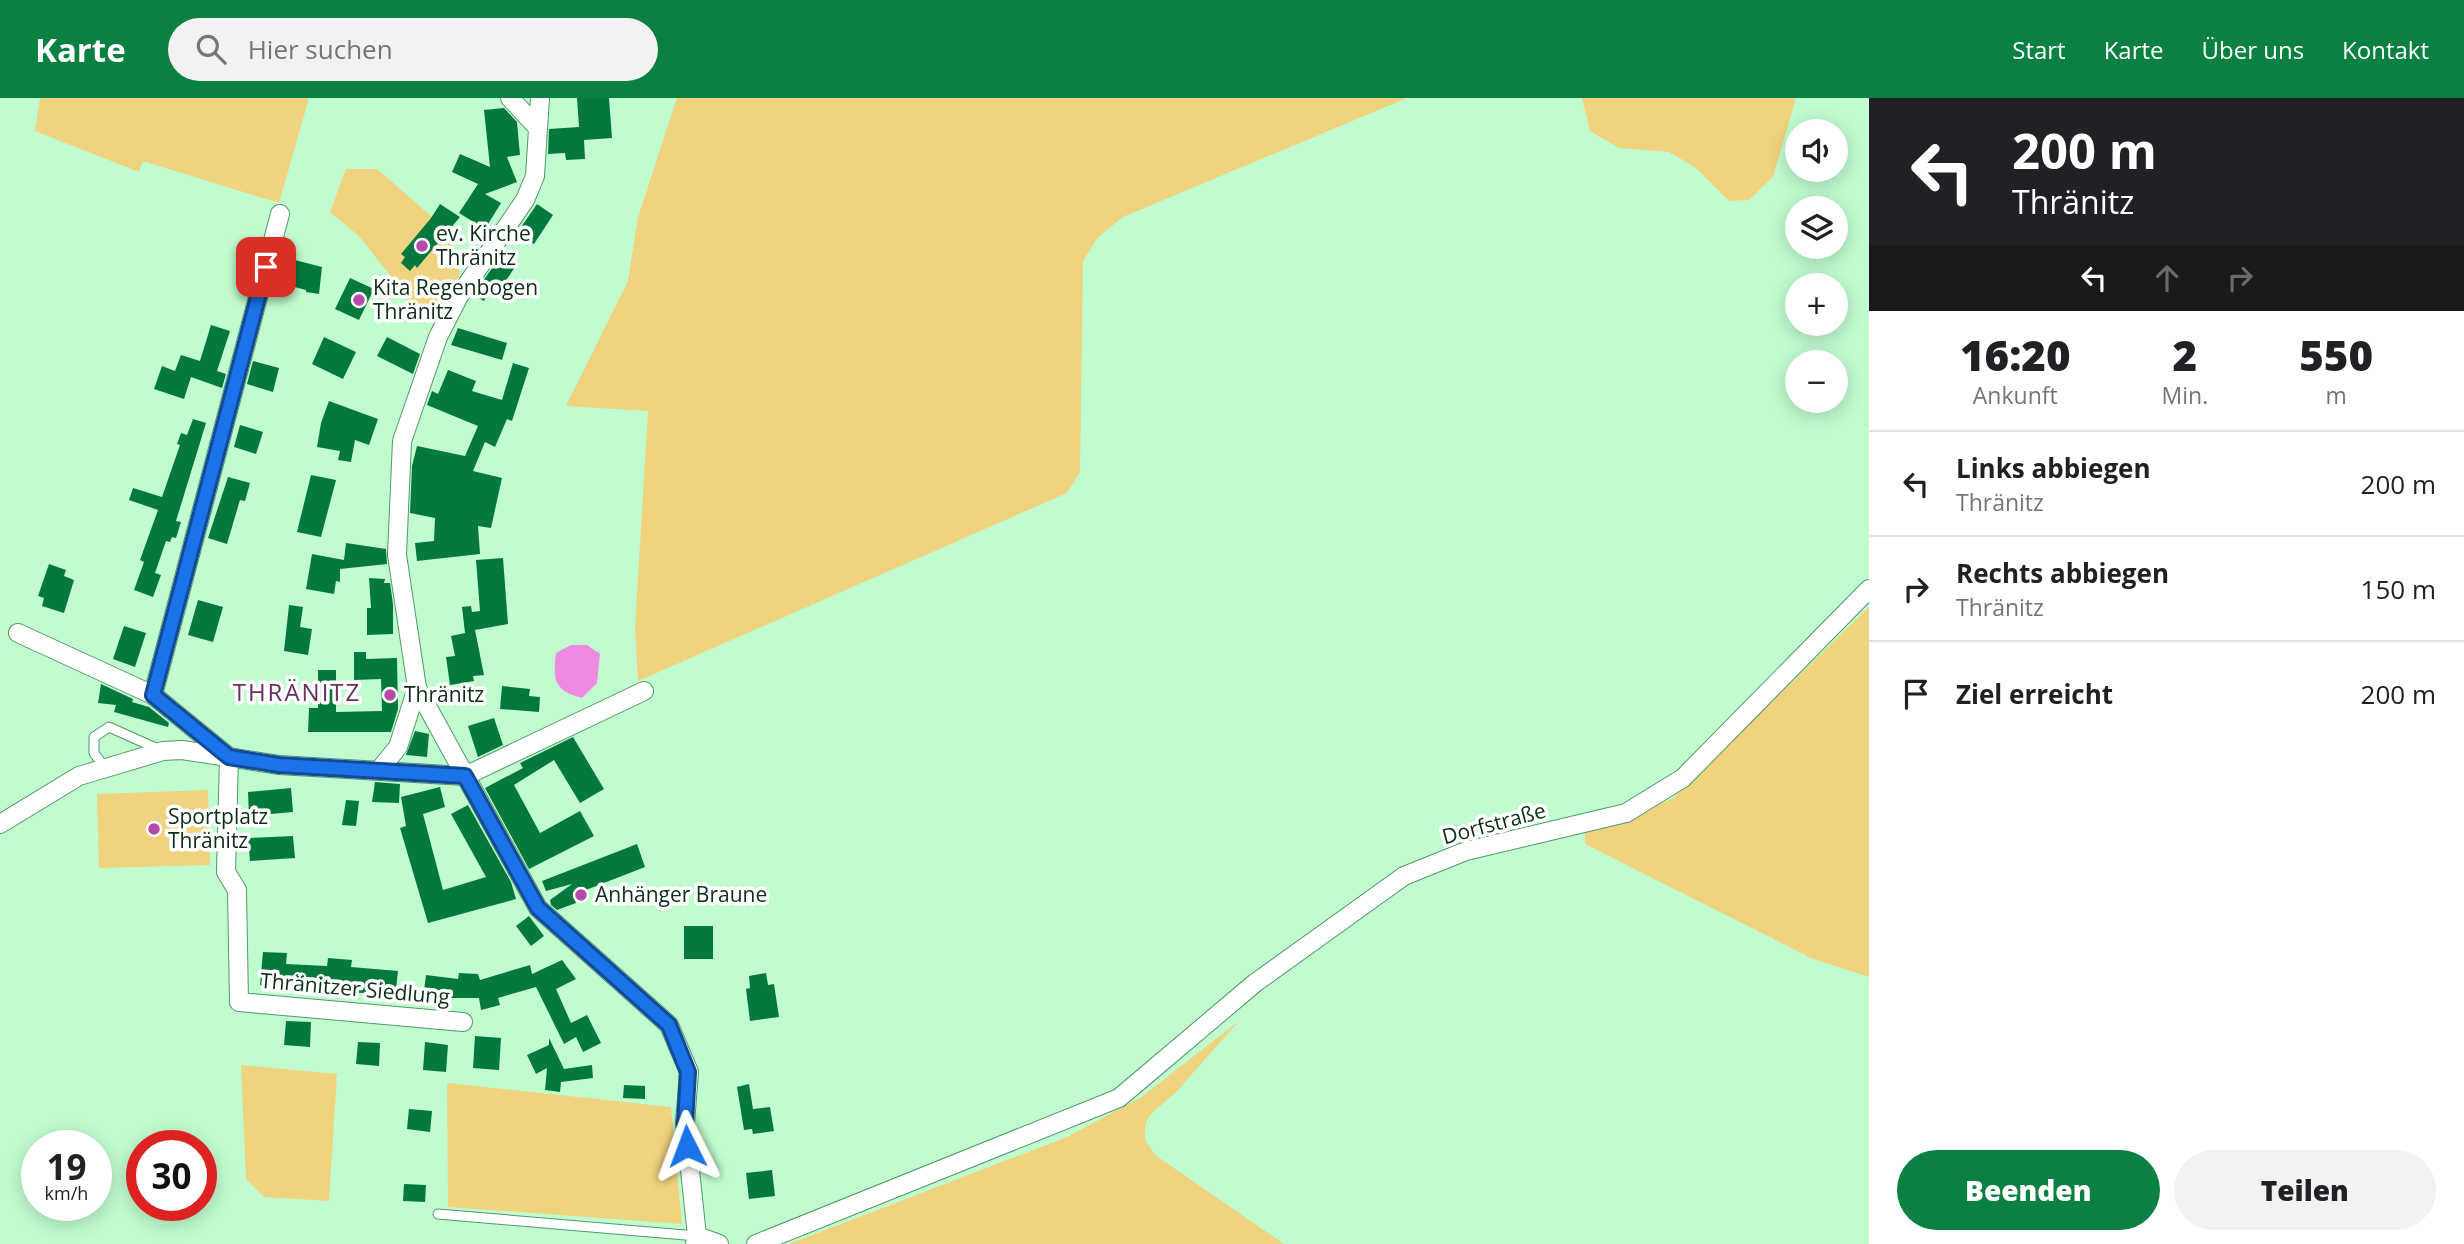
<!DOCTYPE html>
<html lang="de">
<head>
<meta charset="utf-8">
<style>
  :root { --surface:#fff; --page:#f2f2f2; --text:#202124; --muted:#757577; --line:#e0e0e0; --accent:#0b8043 }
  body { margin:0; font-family:"Open Sans",sans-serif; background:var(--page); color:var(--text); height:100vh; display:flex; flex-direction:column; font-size:26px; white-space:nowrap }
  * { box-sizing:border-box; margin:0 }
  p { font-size:23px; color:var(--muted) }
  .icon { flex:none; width:38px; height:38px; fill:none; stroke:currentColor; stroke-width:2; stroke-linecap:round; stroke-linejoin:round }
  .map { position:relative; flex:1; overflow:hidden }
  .panel { display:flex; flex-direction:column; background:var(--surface); width:595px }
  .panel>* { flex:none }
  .top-card { background:#202124; color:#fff; overflow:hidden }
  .controls { position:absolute; left:1785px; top:21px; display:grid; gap:14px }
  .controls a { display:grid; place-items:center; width:63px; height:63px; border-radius:50%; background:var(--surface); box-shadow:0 4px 18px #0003; font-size:35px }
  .speed { position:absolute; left:21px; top:1032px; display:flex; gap:14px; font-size:35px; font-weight:700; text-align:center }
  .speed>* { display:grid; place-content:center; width:91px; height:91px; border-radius:50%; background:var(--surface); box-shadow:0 4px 18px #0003; line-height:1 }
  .speed small { font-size:18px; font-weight:400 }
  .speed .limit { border:10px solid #d22; background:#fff; color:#111 }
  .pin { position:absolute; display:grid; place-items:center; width:60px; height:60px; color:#fff; margin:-30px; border-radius:14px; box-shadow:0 4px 10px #0006 }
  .me { position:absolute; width:77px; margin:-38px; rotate:357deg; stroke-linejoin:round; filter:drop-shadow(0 0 5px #0008) }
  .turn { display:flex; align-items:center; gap:24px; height:147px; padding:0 28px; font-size:32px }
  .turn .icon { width:91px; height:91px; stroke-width:2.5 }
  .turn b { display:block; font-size:49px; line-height:60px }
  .lanes { display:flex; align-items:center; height:66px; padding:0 28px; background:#0003; justify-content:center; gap:35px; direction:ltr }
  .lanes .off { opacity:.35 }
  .eta { display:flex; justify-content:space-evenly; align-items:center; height:119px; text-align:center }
  .eta b { font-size:42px; font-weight:800; line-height:49px }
  .action { display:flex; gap:14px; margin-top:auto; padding:14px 28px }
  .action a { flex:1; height:80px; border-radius:42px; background:var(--accent); color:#fff; font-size:28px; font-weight:800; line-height:80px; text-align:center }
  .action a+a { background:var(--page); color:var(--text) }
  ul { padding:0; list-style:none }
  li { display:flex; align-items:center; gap:21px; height:105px; padding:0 28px; border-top:2px solid var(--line) }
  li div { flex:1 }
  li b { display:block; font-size:26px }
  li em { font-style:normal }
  header { display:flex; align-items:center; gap:42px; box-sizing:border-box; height:98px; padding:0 35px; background:var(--accent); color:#fff }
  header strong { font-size:33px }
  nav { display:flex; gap:38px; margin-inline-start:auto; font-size:24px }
  .search { width:490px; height:63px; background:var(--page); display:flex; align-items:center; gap:18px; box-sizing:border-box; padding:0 24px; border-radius:38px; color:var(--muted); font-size:26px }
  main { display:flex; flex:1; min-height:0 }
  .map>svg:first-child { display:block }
  .green { fill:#efd37e }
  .water { fill:#ef8ae2 }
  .building { fill:#05793d }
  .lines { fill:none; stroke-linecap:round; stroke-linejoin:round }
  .lane-casing { stroke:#519967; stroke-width:11 }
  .street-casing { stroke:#519967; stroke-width:20 }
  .lane { stroke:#fff; stroke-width:9 }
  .street { stroke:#fff; stroke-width:18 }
  .route-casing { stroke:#114b97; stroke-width:18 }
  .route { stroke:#1a73e8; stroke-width:12 }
  .poi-dot { fill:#b54aa9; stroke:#fff; stroke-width:2.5 }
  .labels { text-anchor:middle; stroke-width:7; stroke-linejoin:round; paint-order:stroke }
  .poi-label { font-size:21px; fill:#0e2d19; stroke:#fff; text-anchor:start }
  .street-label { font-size:21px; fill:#0e2d19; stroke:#fff }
  .quarter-label { font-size:24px; letter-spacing:2px; fill:#673160; stroke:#fff }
</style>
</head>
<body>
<header>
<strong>Karte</strong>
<div class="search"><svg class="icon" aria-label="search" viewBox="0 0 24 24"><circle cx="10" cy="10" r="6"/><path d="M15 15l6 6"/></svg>Hier suchen</div>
<nav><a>Start</a><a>Karte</a><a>Über uns</a><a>Kontakt</a></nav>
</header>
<main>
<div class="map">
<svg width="1869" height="1146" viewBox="0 0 1869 1146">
  <rect width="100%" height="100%" fill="#c1fcd0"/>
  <g class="green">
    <polygon points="40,0 309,0 279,105 143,63 139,74 35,33"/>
    <polygon points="677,0 1407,0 1123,119 1098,139 1083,163 1080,374 1067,395 638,583 635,530 648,313 566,308 628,183 638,119"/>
    <polygon points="1582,0 1796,0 1773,79 1749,102 1729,103 1696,70 1669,54 1619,50 1590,33"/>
    <polygon points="346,71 377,71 446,131 460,176 431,222 420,222 389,176 359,138 330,114"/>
    <polygon points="1869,509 1869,879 1811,860 1585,746 1585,735 1672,701"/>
    <polygon points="208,692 210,767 99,770 97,696"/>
    <polygon points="1239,923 1176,994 1150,1017 1145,1028 1145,1042 1155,1057 1284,1146 789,1146 1067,1039 1140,1000"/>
    <polygon points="241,967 337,976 329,1103 264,1099 246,1081"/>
    <polygon points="447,985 671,1009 682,1126 448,1109"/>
  </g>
  <path class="water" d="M571,547h16l13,9 -3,29 -15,15c-29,-8 -29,-18 -26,-45z"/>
  <g class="building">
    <polygon points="577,0 609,0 612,40 584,42 585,61 566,62 565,55 548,56 549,31 579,29"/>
    <polygon points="504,10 517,24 520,57 507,59 517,84 485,96 501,105 485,131 459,115 478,86 452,74 460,56 490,69 484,12"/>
    <polygon points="440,106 460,119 417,170 415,167 410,173 401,165 405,159 401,156 431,120"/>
    <polygon points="537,106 553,117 534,146 517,135"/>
    <polygon points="502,156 517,166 495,199 488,196 484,203 473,197"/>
    <polygon points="283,159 322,169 319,196 306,194 306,192 276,184"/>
    <polygon points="350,180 374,191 359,222 335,211"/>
    <polygon points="211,227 230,233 217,273 226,276 222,290 191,279 184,301 154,291 162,268 175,273 181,257 200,263"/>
    <polygon points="458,230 507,245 502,262 451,247"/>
    <polygon points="324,239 356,254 343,281 312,266"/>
    <polygon points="387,239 420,256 413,276 377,258"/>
    <polygon points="253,263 279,270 273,294 247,286"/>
    <polygon points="513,265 529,270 512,323 507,321 495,349 485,344 473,373 502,380 491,430 478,428 480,456 417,463 415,445 434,443 435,420 410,415 412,368 417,348 465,358 478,328 427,307 432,293 438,296 448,272 476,283 472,293 502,302"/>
    <polygon points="329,303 378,321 369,347 355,342 351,364 338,362 340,353 317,349 321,325"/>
    <polygon points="193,321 206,325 176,423 181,424 176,440 172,439 170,444 166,443 155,475 161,477 153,499 134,492 144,464 140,462 158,412 129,402 133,390 162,399 180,347 177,346 181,335 187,337"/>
    <polygon points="240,327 263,334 256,356 234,349"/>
    <polygon points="311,377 336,382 321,439 297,434"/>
    <polygon points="228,379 250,385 245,403 240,402 227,446 208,440"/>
    <polygon points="346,445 386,451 387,466 340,471 340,484 336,483 334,496 306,491 312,456 344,462"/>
    <polygon points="503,460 508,526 475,532 484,577 473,578 474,583 450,587 446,559 455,558 451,538 465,535 462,509 471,508 472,514 480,513 476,462"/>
    <polygon points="49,466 66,472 64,478 74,482 64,515 42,508 44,500 38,498"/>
    <polygon points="369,480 385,481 384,485 390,485 393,506 393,536 367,537 367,510 371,510"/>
    <polygon points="198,502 223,509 213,544 188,537"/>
    <polygon points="289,507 303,509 300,529 312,531 308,557 284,553"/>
    <polygon points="124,528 146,535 135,569 113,561"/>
    <polygon points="354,554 366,554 366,561 397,560 398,611 391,634 308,634 309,610 318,610 318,572 336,572 336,614 382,613 381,581 354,582"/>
    <polygon points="101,586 133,601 132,604 149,609 169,625 168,629 114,614 116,607 98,605"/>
    <polygon points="502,588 530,591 529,598 540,599 539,614 500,611"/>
    <polygon points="494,620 503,647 478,659 468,628"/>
    <polygon points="415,633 429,636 427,659 406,657"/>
    <polygon points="573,639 604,691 580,705 554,662 514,687 540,735 580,713 594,738 529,771 485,690 523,670 520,665"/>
    <polygon points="375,684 400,686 399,705 372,704"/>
    <polygon points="440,689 445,709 423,716 443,792 486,779 451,716 468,707 511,784 516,801 428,825 400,730 406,728 401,699"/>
    <polygon points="291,690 293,714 249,718 248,694"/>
    <polygon points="346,702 359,703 356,728 342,727"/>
    <polygon points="293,738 295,760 250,763 248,740"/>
    <polygon points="637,746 645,769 573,797 576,805 557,812 551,807 550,802 572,786 546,793 542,783"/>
    <polygon points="529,818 544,838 531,848 516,828"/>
    <rect x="684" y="828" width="29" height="33"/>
    <polygon points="263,854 287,855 286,866 327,868 328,860 352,862 351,869 398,873 395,901 364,897 364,895 295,891 295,889 260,887"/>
    <polygon points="562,862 576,881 556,891 571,925 587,917 601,945 583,954 576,939 564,946 536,889 498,900 500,907 481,912 479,900 442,900 442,903 423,901 426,877 458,881 459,875 478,876 480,882 530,867 532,876"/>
    <polygon points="766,875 768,887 774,886 779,919 750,923 746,891 750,890 749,878"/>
    <polygon points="286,923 311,924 310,949 284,947"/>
    <polygon points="475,938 501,940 499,972 473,970"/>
    <polygon points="549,940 564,971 592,967 593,980 561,984 560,994 545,992 547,970 536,976 527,957 549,947"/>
    <polygon points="358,944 380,945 379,968 356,966"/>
    <polygon points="425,944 448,947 446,974 423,972"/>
    <polygon points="749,986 753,1011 770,1009 774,1033 753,1036 752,1031 744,1032 737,989"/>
    <polygon points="624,987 645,988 645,1001 623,1000"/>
    <polygon points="409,1011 432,1013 430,1034 407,1031"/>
    <polygon points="772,1072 775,1098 749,1101 746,1075"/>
    <polygon points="404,1086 426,1087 425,1104 403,1103"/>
  </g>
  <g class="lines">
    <g class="lane-casing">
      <g id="lane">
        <polyline points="105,670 94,655 94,639 109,629 158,651"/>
        <polyline points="438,1116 697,1138"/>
      </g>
    </g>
    <g class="street-casing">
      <g id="street">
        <polyline points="510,0 537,29"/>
        <polyline points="540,0 535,78 525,102 459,198 438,239 402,343 397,457 417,590 538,810 669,927 689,974 685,1025 697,1138 695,1146"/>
        <polyline points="18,535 153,597 229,659 226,774 237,792 239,904 463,924"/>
        <polyline points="153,597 280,116"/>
        <polyline points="380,671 398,649 417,590"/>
        <polyline points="0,726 79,678 163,653 182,652 279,667 465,678 644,593"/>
        <polyline points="697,1138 719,1146"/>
        <polyline points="756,1146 1119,1000 1255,885 1404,778 1466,753 1626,715 1683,680 1869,491"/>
      </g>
    </g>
    <use href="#lane" class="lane"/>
    <use href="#street" class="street"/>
  </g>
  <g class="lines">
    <g class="route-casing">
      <polyline id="route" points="266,169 153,597 229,659 279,667 465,678 538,810 669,927 688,974 685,1025 687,1048"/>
    </g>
    <use href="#route" class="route"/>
  </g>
  <g class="poi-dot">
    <circle cx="422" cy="148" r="7"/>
    <circle cx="359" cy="202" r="7"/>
    <circle cx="390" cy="597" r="7"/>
    <circle cx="154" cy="731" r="7"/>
    <circle cx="581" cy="797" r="7"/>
  </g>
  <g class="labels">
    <g class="poi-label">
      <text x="436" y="143">ev. Kirche<tspan x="436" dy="24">Thränitz</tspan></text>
      <text x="373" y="197">Kita Regenbogen<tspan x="373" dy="24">Thränitz</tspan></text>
      <text x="404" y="604">Thränitz</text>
      <text x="168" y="726">Sportplatz<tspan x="168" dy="24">Thränitz</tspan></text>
      <text x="595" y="804">Anhänger Braune</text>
    </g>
    <g class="street-label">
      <text transform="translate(1494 726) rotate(-15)" y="7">Dorfstraße</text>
      <text transform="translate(355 891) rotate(5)" y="7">Thränitzer Siedlung</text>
    </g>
    <g class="quarter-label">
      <text x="297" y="603">THRÄNITZ</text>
    </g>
  </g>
</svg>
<div class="controls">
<a><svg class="icon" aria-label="sound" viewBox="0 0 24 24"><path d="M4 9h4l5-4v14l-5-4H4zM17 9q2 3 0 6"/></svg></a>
<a><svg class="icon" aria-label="layers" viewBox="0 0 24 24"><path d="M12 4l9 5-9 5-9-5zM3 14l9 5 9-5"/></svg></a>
<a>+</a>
<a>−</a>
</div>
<div class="speed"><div>19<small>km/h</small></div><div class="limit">30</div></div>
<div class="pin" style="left:266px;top:169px;background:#d93025"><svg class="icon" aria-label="arrive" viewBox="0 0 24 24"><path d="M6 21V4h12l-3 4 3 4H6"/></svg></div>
<svg class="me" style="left:687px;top:1048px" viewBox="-20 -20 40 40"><path d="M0-17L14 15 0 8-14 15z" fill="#1a73e8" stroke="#fff" stroke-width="4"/></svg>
</div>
<section class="panel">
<div class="top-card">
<div class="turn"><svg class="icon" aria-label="left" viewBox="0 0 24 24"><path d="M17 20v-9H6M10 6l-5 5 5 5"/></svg><div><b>200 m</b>Thränitz</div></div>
<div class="lanes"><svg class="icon" aria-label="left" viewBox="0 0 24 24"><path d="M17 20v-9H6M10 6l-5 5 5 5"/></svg><svg class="icon off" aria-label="ahead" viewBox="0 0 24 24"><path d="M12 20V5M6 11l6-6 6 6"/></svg><svg class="icon off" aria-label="right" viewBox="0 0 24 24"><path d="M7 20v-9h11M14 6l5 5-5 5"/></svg></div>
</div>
<div class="eta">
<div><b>16:20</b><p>Ankunft</p></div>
<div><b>2</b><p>Min.</p></div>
<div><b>550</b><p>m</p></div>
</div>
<ul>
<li><svg class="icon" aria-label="left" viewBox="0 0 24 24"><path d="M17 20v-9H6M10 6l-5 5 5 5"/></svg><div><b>Links abbiegen</b><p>Thränitz</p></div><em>200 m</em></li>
<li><svg class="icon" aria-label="right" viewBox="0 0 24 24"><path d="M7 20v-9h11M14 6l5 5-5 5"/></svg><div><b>Rechts abbiegen</b><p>Thränitz</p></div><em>150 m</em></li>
<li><svg class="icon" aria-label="arrive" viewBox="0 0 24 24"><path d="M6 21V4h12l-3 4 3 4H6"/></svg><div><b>Ziel erreicht</b></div><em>200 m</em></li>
</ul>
<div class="action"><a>Beenden</a><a>Teilen</a></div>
</section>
</main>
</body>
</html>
